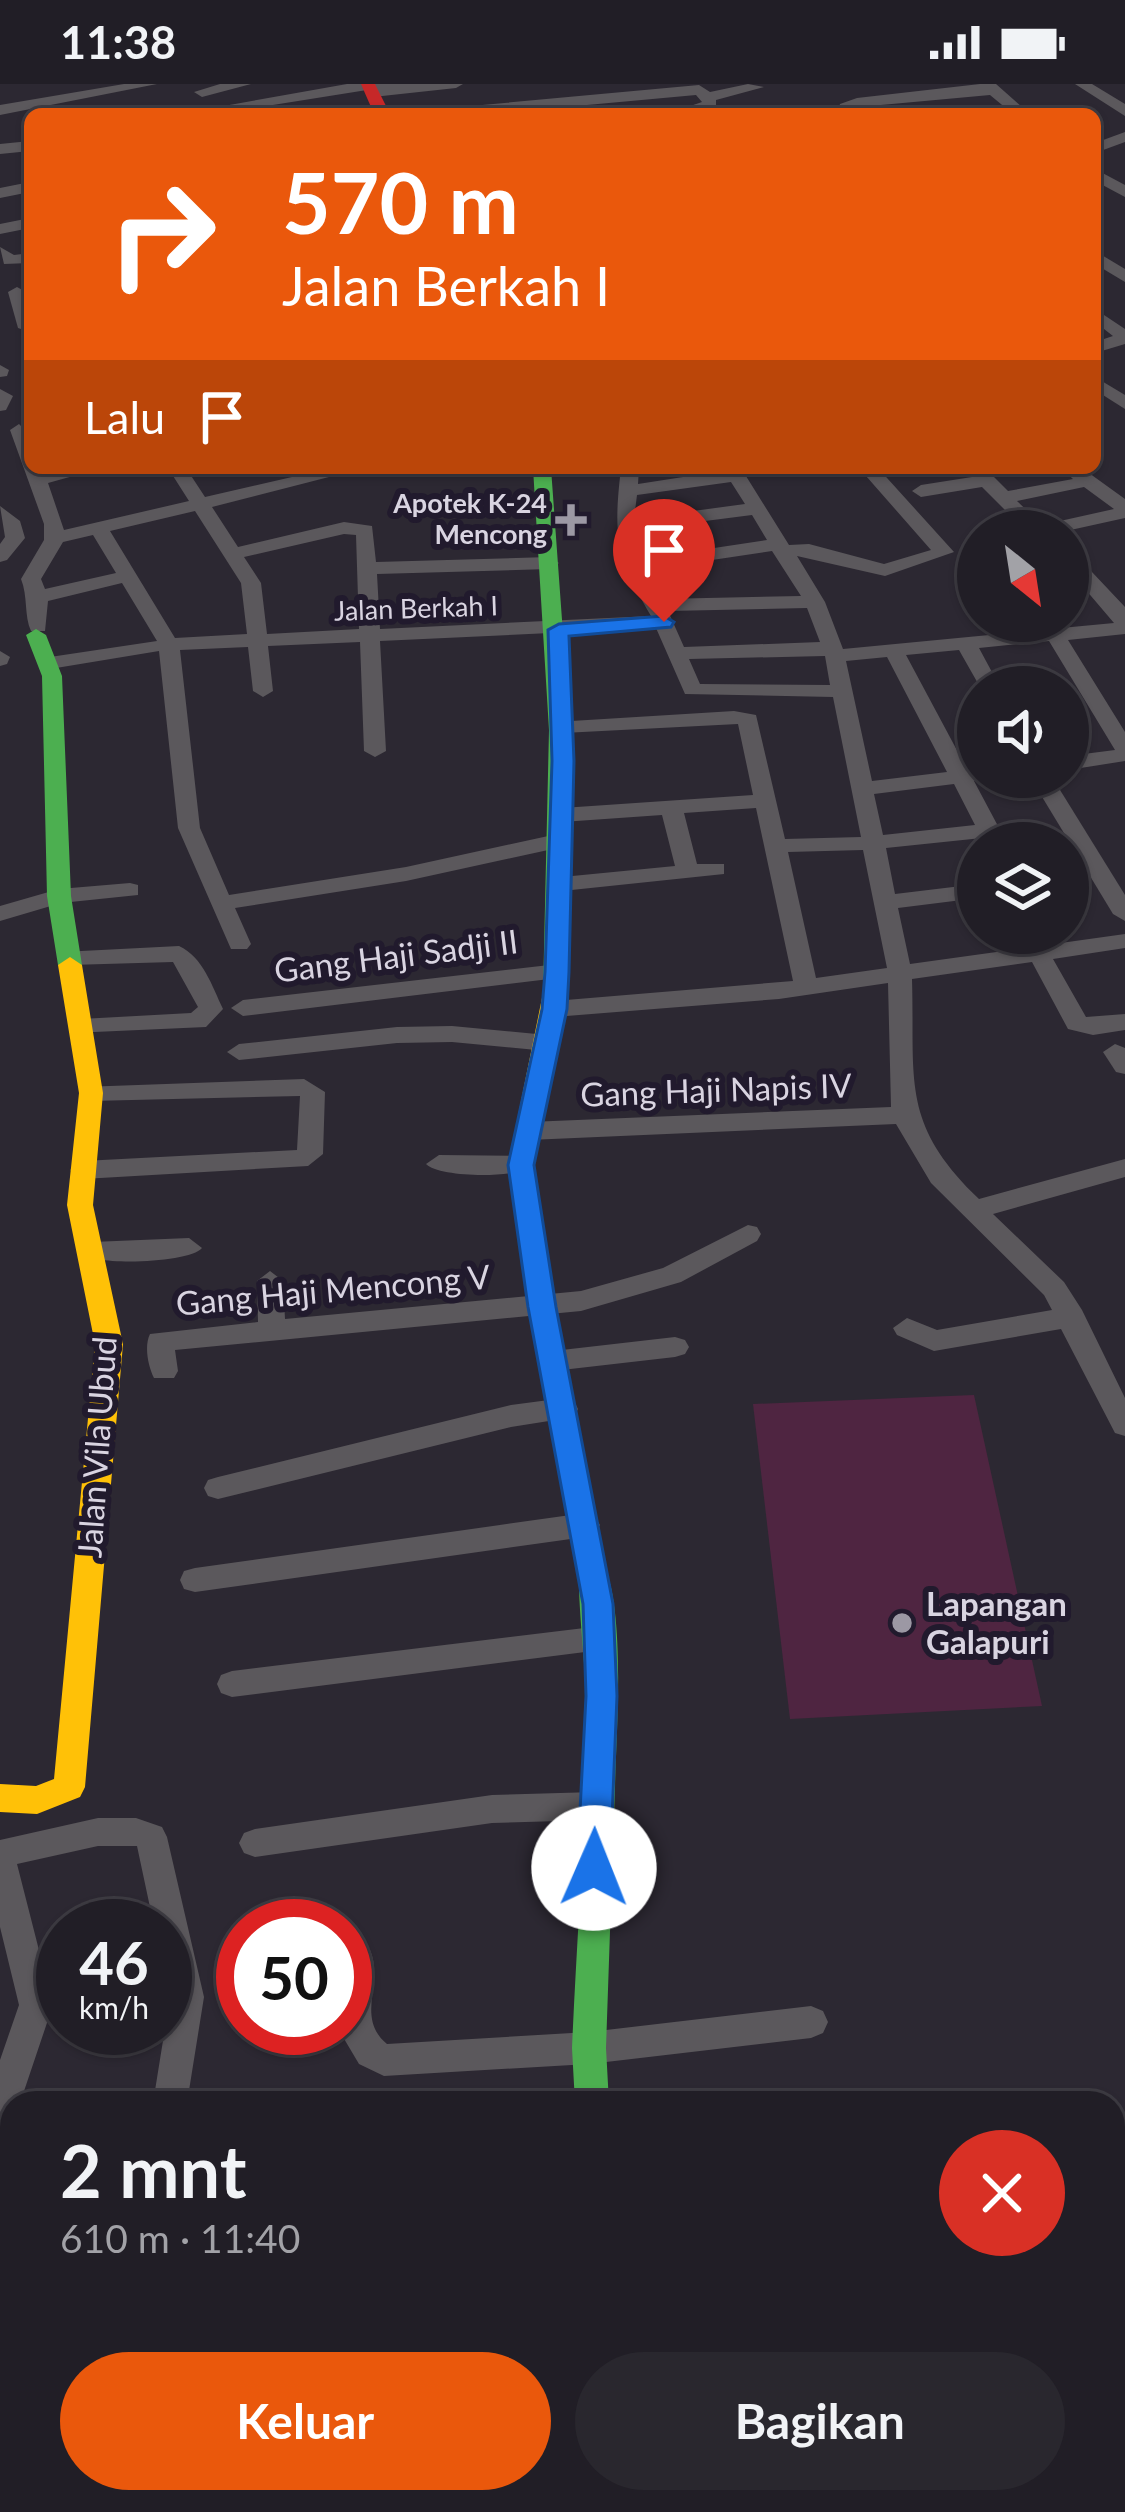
<!DOCTYPE html>
<html lang="id">
<head>
<meta charset="utf-8">
<style>
  :root { --surface:#211e26; --page:#29272e; --text:#f1f3f6; --muted:#a2a2a7; --line:#3e3c43; --accent:#ea580c }
  body { margin:0; font-family:Lato,sans-serif; background:var(--page); color:var(--text); height:100vh; display:flex; flex-direction:column; font-size:45px; white-space:nowrap }
  * { box-sizing:border-box; margin:0 }
  p { font-size:39px; color:var(--muted) }
  .icon { flex:none; width:66px; height:66px; fill:none; stroke:currentColor; stroke-width:2; stroke-linecap:round; stroke-linejoin:round }
  .map { position:relative; flex:1; overflow:hidden }
  .details { position:absolute; left:0px; top:2007px; width:1125px; height:423px; display:flex; flex-direction:column; background:var(--surface); border-radius:36px 36px 0 0; box-shadow:0 3px 9px #0004,0 0 0 3px var(--line) }
  .details>* { flex:none }
  .banner { position:absolute; left:24px; top:24px; width:1077px; height:366px; border-radius:18px; box-shadow:0 3px 9px #0004,0 0 0 3px var(--line); background:#ea580c; color:#fff; overflow:hidden }
  .needle { width:78px; rotate:150deg }
  .buttons { position:absolute; left:957px; top:426px; display:grid; gap:24px }
  .buttons a { display:grid; place-items:center; width:132px; height:132px; border-radius:50%; background:var(--surface); box-shadow:0 3px 9px #0004,0 0 0 3px var(--line); font-size:60px }
  .speed { position:absolute; left:36px; top:1815px; display:flex; gap:24px; font-size:60px; font-weight:700; text-align:center }
  .speed>* { display:grid; place-content:center; width:156px; height:156px; border-radius:50%; background:var(--surface); box-shadow:0 3px 9px #0004,0 0 0 3px var(--line); line-height:1 }
  .speed small { font-size:30px; font-weight:400 }
  .speed .limit { border:18px solid #d22; background:#fff; color:#111 }
  .pin { position:absolute; display:grid; place-items:center; width:102px; height:102px; color:#fff; margin:-123px -51px; border-radius:50% 50% 50% 0; rotate:-45deg; box-shadow:0 0 12px #0007 }
  .pin .icon { rotate:45deg }
  .me { position:absolute; width:132px; margin:-66px; rotate:1deg; stroke-linejoin:round; filter:drop-shadow(0 0 9px #0008) }
  .turn { display:flex; align-items:center; gap:42px; height:252px; padding:0 60px; font-size:54px }
  .turn .icon { width:156px; height:156px; stroke-width:2.5 }
  .turn b { display:block; font-size:84px; line-height:102px }
  .then { display:flex; align-items:center; height:114px; padding:0 60px; background:#0003; gap:24px; font-size:45px }
  .round { display:grid; place-items:center; flex:none; width:126px; height:126px; border-radius:63px; background:var(--page) }
  .head { display:flex; align-items:center; justify-content:space-between; height:204px; padding:0 60px }
  h1 { font-size:72px; font-weight:700; line-height:90px }
  .action { display:flex; gap:24px; margin-top:auto; padding:24px 60px }
  .action a { flex:1; height:138px; border-radius:72px; background:var(--accent); color:#fff; font-size:48px; font-weight:700; line-height:138px; text-align:center }
  .action a+a { background:var(--page); color:var(--text) }
  .status { display:flex; justify-content:space-between; align-items:center; height:84px; padding:0 60px; background:var(--surface); direction:ltr }
  .status svg { height:33px; fill:currentColor }
  .map>svg:first-child { display:block }
  .green { fill:#4f2541 }
  .lines { fill:none; stroke-linecap:round; stroke-linejoin:round }
  .street { fill:#5b585c; fill-rule:evenodd }
  .fast { fill:#4caf50; fill-rule:evenodd }
  .slow { fill:#ffc107; fill-rule:evenodd }
  .jam { fill:#c62828; fill-rule:evenodd }
  .route { fill:#1a73e8; stroke:#114b97; stroke-width:3 }
  .poi-dot { fill:#9c98a4; stroke:#211a2d; stroke-width:4.5 }
  .labels { text-anchor:middle; stroke-width:12; stroke-linejoin:round; paint-order:stroke }
  .far-poi-label { font-size:27px; font-weight:bold; fill:#d9d4e1; stroke:#211a2d; text-anchor:end }
  .far-street-label { font-size:27px; fill:#d9d4e1; stroke:#211a2d }
  .street-label { font-size:33px; fill:#d9d4e1; stroke:#211a2d }
  .poi-label { font-size:33px; font-weight:bold; fill:#d9d4e1; stroke:#211a2d; text-anchor:start }
</style>
</head>
<body>
<div class="status"><b>11:38</b><svg viewBox="0 0 49 12"><path d="M0 12V9h3v3zM5 12V6h3v6zM10 12V3h3v9zM15 12V0h3v12zM26 1h20v11H26zM47 4h2v5h-2z"/></svg></div>
<div class="map">
<svg width="1125" height="2428" viewBox="0 0 1125 2428">
  <rect width="100%" height="100%" fill="#2c2832"/>
  <polygon class="green" points="974,1311 1042,1622 790,1635 753,1320"/>
  <g class="lines">
    <g class="street">
      <polygon points="124,0 157,0 0,31 0,21"/>
      <polygon points="220,0 251,0 202,13 194,8"/>
      <polygon points="347,0 463,0 456,4 373,13 367,6 216,30 179,30"/>
      <polygon points="748,0 764,3 716,16 716,23 692,30 667,30 702,18 696,11 488,30 430,30 438,25 699,1 710,8"/>
      <polygon points="980,0 996,0 1030,30 1013,30 990,11 859,23 853,30 837,30 840,20 857,14"/>
      <polygon points="1075,0 1092,0 1125,20 1125,32"/>
      <polygon points="1125,48 1125,58 1095,69 1095,59"/>
      <polygon points="30,57 30,67 0,70 0,60"/>
      <polygon points="1095,85 1125,101 1125,113 1095,97"/>
      <polygon points="30,98 30,108 0,114 0,104"/>
      <polygon points="30,134 30,144 0,150 0,140"/>
      <polygon points="0,163 14,171 30,169 30,179 4,180"/>
      <polygon points="1095,167 1125,185 1125,198 1095,180"/>
      <polygon points="17,203 26,208 30,248 18,244 8,208"/>
      <polygon points="1095,225 1125,245 1125,260 1095,269 1095,258 1113,252 1095,238"/>
      <polygon points="0,281 9,286 7,292 0,293"/>
      <polygon points="1095,293 1125,311 1125,325 1095,306"/>
      <polygon points="0,305 13,312 6,326 0,327"/>
      <path d="M19,340l11,11v33h13l1,5 58,-5 -54,15 16,47 125,-29 -21,-33h18l19,29 126,-29h33l-152,39 26,40 106,-25 28,4 4,36 173,-5 10,6 -10,6 -172,5 3,55 271,-13c-35,-60 -38,-79 -30,-148h18l-1,16 103,-16 48,77 20,-1 75,20 47,-14 -72,-82h19l76,84 -69,24 -88,-20 28,46 18,47 199,-19v-9h14l5,7 53,-5 -46,-54v-17l7,2 50,53v27l-57,6 57,92v29l-57,9v-14l47,-6 -66,-109 -70,7 21,39h-20l-21,-37 -53,5 61,114 11,1 4,7 -8,4 33,62h-22l-3,-5 -96,10 9,46 83,-10v14l-80,10 12,56 215,-30v14l-72,11 33,58 39,-3v16l-32,5 -25,-6 -36,-67 -120,17c3,102 -12,144 67,220l146,-40v18l-132,37 71,68 18,28 43,88v38l-10,-3 -54,-104 -127,22 -37,-16 -4,-7 14,-10 30,12 115,-20 -8,-15 -113,-112 -35,-59 -367,16 -13,-9 13,-9 362,-15 -3,-124 -109,16 -225,18 -12,-8 12,-8 239,-20 -37,-173 -72,5 13,51h27v10l-162,17 -11,-7 11,-7 113,-11 -13,-51 -100,7 -11,-7 11,-7 191,-13 -15,-71 -175,9 -8,-1v-10l179,-11 22,4 29,124 76,-2 -28,-140 -148,-3 -29,-66 -276,13 6,110 -11,6 -11,-6 -4,-109 -92,4 5,45 -10,6 -10,-6 -5,-44 -68,3 20,178 29,67 177,-28 156,-34 11,7 -11,7 -156,34 -171,27 16,36 -4,5h-16l-53,-121 -19,-177 -109,18 -10,-6 10,-6 107,-16 -35,-58 -74,18 -3,30h-14c-7,-15 -3,-35 -10,-52l23,-39v-16l-34,-94zM731,398l14,22 -111,15 3,-24zM195,427l46,72 6,51 -72,4 -65,-107zM752,431l15,25 -126,19 -6,-29zM344,450l12,1 3,94 -92,5 -6,-51 -17,-26zM93,451l23,38 -71,16 -4,-10 22,-37zM772,467l29,45 -140,3 -16,-29zM807,524l13,34 -136,5 -16,-36zM825,572l5,29 -130,-1 -11,-25zM887,573l60,115 -75,9 -26,-120zM954,700l21,41 -92,10 -9,-41zM863,766l24,118 -71,10 -28,-126z"/>
      <path d="M965,384h20l23,23 65,-12 -12,-11h21l43,31v19l-59,13h-40l-44,-44 -61,10 -9,-6 9,-6 51,-8zM1084,403l30,22 -72,16 -25,-24z"/>
      <polygon points="0,422 20,437 25,454 7,476 0,478 0,460 5,453"/>
      <polygon points="0,567 10,573 7,580 0,582"/>
      <polygon points="1030,693 1052,693 1125,811 1125,837 1113,830"/>
      <polygon points="130,799 138,801 138,811 61,819 0,837 0,822 59,805"/>
      <path d="M179,862c24,11 33,40 44,63l-17,18 -134,6 -3,-6 12,-8 110,-6 7,-6 -25,-45 -103,3 -12,-8 4,-5z"/>
      <polygon points="558,880 566,883 570,888 566,893 243,932 231,924 243,916"/>
      <polygon points="452,942 547,951 559,959 547,967 452,958 397,959 239,976 227,968 239,960 397,943"/>
      <polygon points="1115,960 1125,964 1125,990 1116,988 1103,968"/>
      <polygon points="304,995 325,1008 323,1070 308,1082 83,1095 70,1086 83,1077 297,1066 300,1012 91,1017 82,1015 79,1009 82,1003"/>
      <path d="M439,1071l82,1 13,9c-13,14 -95,13 -108,-1z"/>
      <path d="M748,1141l9,2 4,7 -4,7 -76,41 -100,29 -406,39 3,21 -4,7h-20c-6,-12 -10,-32 -4,-44l108,-12 -1,-41 13,-10 13,10 2,38 296,-28 82,-23z"/>
      <path d="M189,1154l13,10c-12,15 -111,19 -123,4l13,-10z"/>
      <polygon points="675,1253 685,1256 689,1263 685,1270 675,1273 553,1287 543,1284 539,1277 543,1270 553,1267"/>
      <polygon points="564,1314 574,1317 578,1325 574,1333 511,1343 218,1415 208,1412 204,1404 208,1396 218,1393 511,1321"/>
      <polygon points="585,1429 595,1433 600,1441 595,1449 585,1453 195,1508 184,1505 180,1496 184,1487 195,1484"/>
      <polygon points="601,1542 612,1545 616,1554 612,1563 601,1566 232,1613 221,1609 217,1600 221,1591 232,1587"/>
      <polygon points="595,1708 606,1712 611,1722 606,1732 595,1736 492,1739 255,1773 244,1769 239,1759 244,1749 255,1745 492,1711"/>
      <polygon points="98,1734 136,1734 162,1743 167,1753 204,1913 187,2019 153,2019 170,1913 165,1890 165,1842 154,1842 137,1762 98,1762 17,1780 53,1921 20,2019 12,2019 12,2039 0,2044 0,1976 19,1921 0,1843 0,1756"/>
      <path d="M358,1862l12,4c14,32 -15,68 17,94l202,-12 222,-26 12,5 5,11 -5,11 -12,5 -222,26 -205,12 -25,-12 -19,-32 -1,-4h6v-75z"/>
      <polygon points="0,2160 12,2165 12,2330 0,2335"/>
      <polygon points="152,2418 190,2418 193,2428 153,2428"/>
      <polygon points="318,2418 356,2418 359,2428 319,2428"/>
      <polygon points="644,2418 682,2418 685,2428 645,2428"/>
    </g>
    <g class="fast">
      <polygon points="533,384 551,384 570,646 567,909 555,917 543,909 549,646"/>
      <polygon points="36,545 46,551 62,592 71,812 82,881 70,889 58,881 47,812 42,592 26,551"/>
      <path d="M591,1470l10,4c26,49 15,172 14,230 -3,87 -6,173 -9,260l3,55h-34l-3,-55c5,-117 15,-235 14,-353 0,-24 -12,-125 -5,-137z"/>
      <polygon points="1125,2348 1125,2386 1113,2387 1113,2349"/>
    </g>
    <g class="slow">
      <polygon points="70,873 82,881 103,1009 93,1121 123,1260 85,1703 80,1713 37,1730 0,1728 0,1700 36,1702 54,1695 95,1260 67,1121 79,1009 58,881"/>
      <polygon points="555,901 567,909 534,1081 556,1223 606,1482 601,1490 591,1494 581,1490 576,1482 528,1223 508,1081 543,909"/>
      <polygon points="710,2418 791,2418 787,2428 705,2428"/>
    </g>
    <g class="jam">
      <polygon points="361,0 375,0 390,30 374,30"/>
      <polygon points="1125,2312 1125,2350 1113,2351 1113,2313"/>
      <polygon points="546,2418 638,2418 640,2428 541,2428"/>
    </g>
  </g>
  <polygon class="route" points="664,532 674,538 671,543 569,552 574,677 569,888 567,925 534,1081 556,1223 613,1520 617,1612 610,1784 605,1795 594,1799 582,1795 577,1784 586,1612 583,1520 528,1223 508,1081 542,925 545,888 552,677 548,546 559,540"/>
  <g class="poi-dot">
    <path d="M565 418h12v12h12v12h-12v12h-12v-12h-12v-12h12z"/>
    <circle cx="902" cy="1539" r="12"/>
  </g>
  <g class="labels">
    <g class="far-poi-label">
      <text x="547" y="429">Apotek K-24<tspan x="547" dy="31">Mencong</tspan></text>
    </g>
    <g class="far-street-label">
      <text transform="translate(416 525) rotate(-2)" y="9">Jalan Berkah I</text>
    </g>
    <g class="street-label">
      <text transform="translate(396 872) rotate(-7)" y="12">Gang Haji Sadji II</text>
      <text transform="translate(716 1006) rotate(-2)" y="12">Gang Haji Napis IV</text>
      <text transform="translate(333 1206) rotate(-5)" y="12">Gang Haji Mencong V</text>
      <text transform="translate(97 1363) rotate(-86)" y="12">Jalan Vila Ubud</text>
    </g>
    <g class="poi-label">
      <text x="926" y="1532">Lapangan<tspan x="926" dy="38">Galapuri</tspan></text>
    </g>
  </g>
</svg>
<div class="buttons">
<a><svg class="needle" viewBox="-14 -14 28 28"><path d="M0-13l5 13h-10z" fill="#e53935"/><path d="M0 13l5-13h-10z" fill="#a2a2a7"/></svg></a>
<a><svg class="icon" aria-label="sound" viewBox="0 0 24 24"><path d="M4 9h4l5-4v14l-5-4H4zM17 9q2 3 0 6"/></svg></a>
<a><svg class="icon" aria-label="layers" viewBox="0 0 24 24"><path d="M12 4l9 5-9 5-9-5zM3 14l9 5 9-5"/></svg></a>
</div>
<div class="speed"><div>46<small>km/h</small></div><div class="limit">50</div></div>
<div class="pin" style="left:664px;top:538px;background:#d93025"><svg class="icon" aria-label="arrive" viewBox="0 0 24 24"><path d="M6 21V4h12l-3 4 3 4H6"/></svg></div>
<svg class="me" style="left:594px;top:1784px" viewBox="-20 -20 40 40"><circle r="19" fill="#fff"/><path d="M0-13L10 11 0 6-10 11z" fill="#1a73e8"/></svg>
<div class="banner">
<div class="turn"><svg class="icon" aria-label="right" viewBox="0 0 24 24"><path d="M7 20v-9h11M14 6l5 5-5 5"/></svg><div><b>570 m</b>Jalan Berkah I</div></div>
<div class="then">Lalu<svg class="icon" aria-label="arrive" viewBox="0 0 24 24"><path d="M6 21V4h12l-3 4 3 4H6"/></svg></div>
</div>
<section class="details">
<div class="head"><div><h1>2 mnt</h1><p>610 m · 11:40</p></div><a class="round" style="background:#d93025;color:#fff"><svg class="icon" aria-label="close" viewBox="0 0 24 24"><path d="M6 6l12 12M18 6L6 18"/></svg></a></div>
<div class="action"><a>Keluar</a><a>Bagikan</a></div>
</section>
</div>
</body>
</html>
